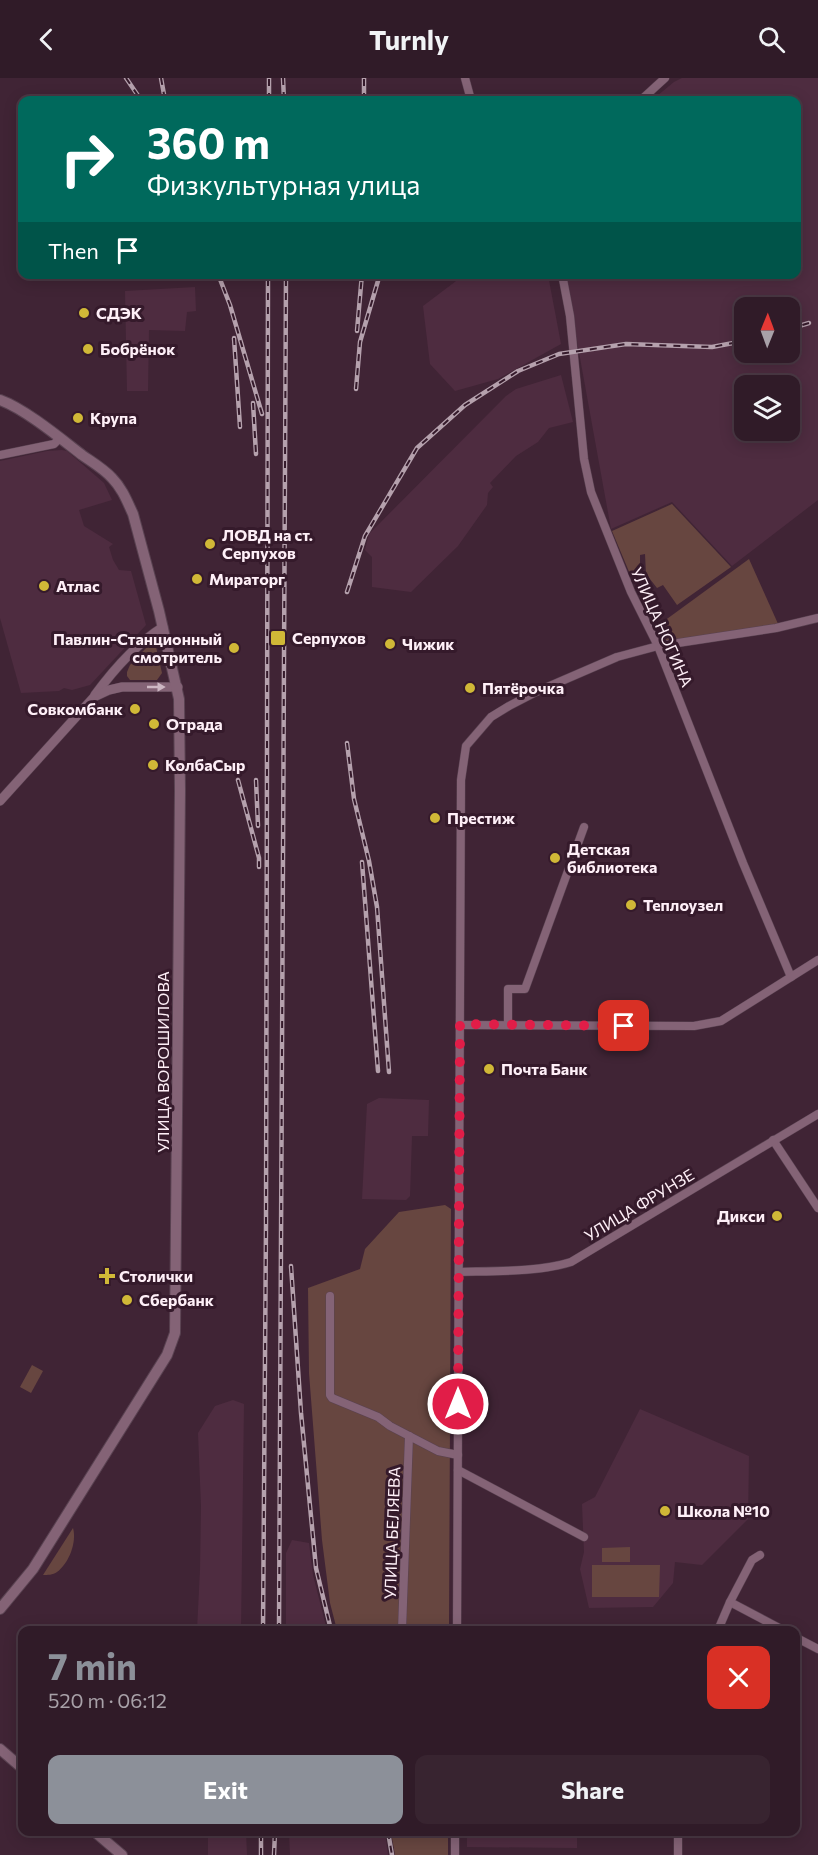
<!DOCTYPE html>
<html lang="en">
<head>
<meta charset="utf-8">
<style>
  :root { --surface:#301b28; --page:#382430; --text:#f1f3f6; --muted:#a8a1a8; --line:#4b3945; --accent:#8c9099 }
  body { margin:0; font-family:Commissioner,sans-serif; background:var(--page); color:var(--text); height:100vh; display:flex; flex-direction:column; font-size:22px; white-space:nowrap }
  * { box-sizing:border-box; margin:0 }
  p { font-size:20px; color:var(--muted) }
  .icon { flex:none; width:33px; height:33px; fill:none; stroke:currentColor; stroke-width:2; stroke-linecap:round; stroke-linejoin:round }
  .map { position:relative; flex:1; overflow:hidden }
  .details { position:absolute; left:18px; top:1548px; width:782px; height:210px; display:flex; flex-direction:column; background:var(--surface); border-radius:12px; box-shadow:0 3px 15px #0003,0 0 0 2px var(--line) }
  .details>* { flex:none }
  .hud { position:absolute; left:18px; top:18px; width:783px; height:183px; border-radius:12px; box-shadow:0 3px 15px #0003,0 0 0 2px var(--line); background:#00695c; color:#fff; overflow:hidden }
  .needle { width:39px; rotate:1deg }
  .fabs { position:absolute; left:734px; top:219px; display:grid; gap:12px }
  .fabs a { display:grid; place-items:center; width:66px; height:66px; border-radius:12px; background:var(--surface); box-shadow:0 3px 15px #0003,0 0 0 2px var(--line); font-size:30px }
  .pin { position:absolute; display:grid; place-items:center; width:51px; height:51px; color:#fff; margin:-26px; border-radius:12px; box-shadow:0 3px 9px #0006 }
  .me { position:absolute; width:66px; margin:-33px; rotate:0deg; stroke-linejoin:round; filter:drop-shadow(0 0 4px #0008) }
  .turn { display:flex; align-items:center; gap:21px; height:126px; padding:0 30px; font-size:27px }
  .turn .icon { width:78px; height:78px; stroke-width:2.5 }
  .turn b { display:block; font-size:42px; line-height:51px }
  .then { display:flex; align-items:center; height:57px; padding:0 30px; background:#0003; gap:12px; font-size:22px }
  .round { display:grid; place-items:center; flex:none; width:63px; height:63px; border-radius:12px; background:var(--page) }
  .head { display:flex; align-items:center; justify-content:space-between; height:102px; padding:0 30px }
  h1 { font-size:36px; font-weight:700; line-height:45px; color:var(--accent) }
  .primary-button { display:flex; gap:12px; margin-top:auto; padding:12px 30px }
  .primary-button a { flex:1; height:69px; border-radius:12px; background:var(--accent); color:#fff; font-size:24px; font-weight:700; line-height:69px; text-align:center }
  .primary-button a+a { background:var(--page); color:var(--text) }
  header { display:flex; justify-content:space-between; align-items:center; height:78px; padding:0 30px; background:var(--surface); font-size:27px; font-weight:700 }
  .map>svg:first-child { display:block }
  .built { fill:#4e2c40; fill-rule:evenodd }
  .green { fill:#674640 }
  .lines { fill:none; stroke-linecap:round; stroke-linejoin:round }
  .minor-casing { stroke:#594251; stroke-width:9 }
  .tertiary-casing { stroke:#594251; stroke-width:10 }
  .secondary-casing { stroke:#594251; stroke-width:12 }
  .minor { stroke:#846376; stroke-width:8 }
  .tertiary { stroke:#846376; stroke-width:9 }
  .secondary { stroke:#846376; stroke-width:10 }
  .rail-casing { stroke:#b5a1ad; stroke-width:4.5 }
  .rail { stroke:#351a2b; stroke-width:2; stroke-dasharray:7; stroke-linecap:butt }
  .oneway { fill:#cdb7c3 }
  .route { stroke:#e11d48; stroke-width:10; stroke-dasharray:0 18 }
  .poi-dot { fill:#d0b837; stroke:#351a2b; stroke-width:2 }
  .labels { text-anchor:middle; stroke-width:6; stroke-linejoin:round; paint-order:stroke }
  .poi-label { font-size:16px; font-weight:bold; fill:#feeff7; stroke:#351a2b; text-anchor:start }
  .street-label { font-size:16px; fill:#feeff7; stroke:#351a2b }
</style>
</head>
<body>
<header><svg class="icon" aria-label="back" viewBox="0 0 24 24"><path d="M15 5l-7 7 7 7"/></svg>Turnly<svg class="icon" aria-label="search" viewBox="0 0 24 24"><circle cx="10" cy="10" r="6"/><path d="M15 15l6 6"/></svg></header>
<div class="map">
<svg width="818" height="1777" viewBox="0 0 818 1777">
  <rect width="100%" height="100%" fill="#402435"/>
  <g class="built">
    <path d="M682,0h136v422l-86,66 -60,-64 -61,27 -46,-254 231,-1v-174h-144l22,-18zM744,230h45v44h-45zM744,308h45v44h-45z"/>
    <polygon points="464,197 548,197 561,266 498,301 455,313 430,286 423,228"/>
    <polygon points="195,209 196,233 187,234 185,253 149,252 148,313 127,313 125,213"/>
    <polygon points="561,297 573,344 549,350 538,364 516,378 490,405 493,409 488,415 487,427 458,468 411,514 372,509 372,479 365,472 369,456 506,318 516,311"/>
    <polygon points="62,372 67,373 104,405 112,422 79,432 84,448 113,466 109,469 113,482 119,492 131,493 146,547 90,607 72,612 64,610 59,613 21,615 0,540 0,383 47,373"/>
    <polygon points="379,1020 429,1022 428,1058 412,1058 410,1118 406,1122 362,1121 367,1026"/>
    <polygon points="233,1322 244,1326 241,1552 197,1552 200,1492 201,1428 198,1355 215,1328"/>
    <polygon points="640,1331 749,1378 748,1441 702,1487 675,1484 673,1505 653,1529 589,1530 580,1491 584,1474 582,1426 595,1419"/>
    <polygon points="292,1462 309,1465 313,1497 327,1552 286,1552 286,1475"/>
    <polygon points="208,1754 246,1754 247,1777 208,1777"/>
    <polygon points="289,1754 385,1754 388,1777 290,1777"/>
    <polygon points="467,1754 577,1754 577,1770 467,1769"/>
  </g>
  <g class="green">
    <polygon points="672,426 731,489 677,527 663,507 657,510 646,496 645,476 640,477 640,493 634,500 630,496 612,453"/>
    <polygon points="749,481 779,548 655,567 660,546"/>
    <polygon points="148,568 156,569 162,595 157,602 130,602 127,598 127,594 130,587"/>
    <polygon points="445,1127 451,1131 449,1552 337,1552 330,1525 322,1462 309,1295 308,1210 360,1191 365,1171 399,1134"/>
    <polygon points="32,1287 43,1293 31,1315 20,1309"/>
    <path d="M73,1450c4,14 -4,35 -16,44 -4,3 -10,3 -14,3z"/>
    <polygon points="630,1469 630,1484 602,1484 602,1470"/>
    <polygon points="592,1487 660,1487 659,1519 592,1519"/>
    <polygon points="391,1754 448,1754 448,1777 395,1777"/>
  </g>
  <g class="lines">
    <g class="minor-casing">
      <g id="minor">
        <polyline points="465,0 471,22"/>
        <polyline points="641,22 665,0"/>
        <polyline points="562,196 570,238 584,381 591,414 631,514 658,568 743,785 791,899"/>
        <polyline points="0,377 54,366 60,360"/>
        <polyline points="460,947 694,948 721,943 818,882"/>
        <polyline points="508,947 508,911 525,911 584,749"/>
        <polyline points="773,1062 818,1130"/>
        <path d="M459,1194c33,-1 81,0 112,-10l247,-148"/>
        <polyline points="330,1218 330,1317 332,1320 378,1339 390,1348 438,1373 458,1377"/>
        <polyline points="458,1392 584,1459"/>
        <polyline points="730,1524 783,1552"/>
        <polyline points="402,1552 409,1358"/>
        <polyline points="457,1552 461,702 466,668 491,639 509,628 536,614 617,579 658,568 776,550 818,540"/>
        <polyline points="718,1552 730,1524 752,1482 760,1477"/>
        <polyline points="795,1559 818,1571"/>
        <polyline points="455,1777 455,1754"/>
        <polyline points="678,1777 678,1754"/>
      </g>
    </g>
    <g class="tertiary-casing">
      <g id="tertiary">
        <path d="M95,617c19,-26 41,-51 68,-68"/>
        <polyline points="0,723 94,619 109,612 122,609 178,609"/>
      </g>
    </g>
    <g class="secondary-casing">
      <g id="secondary">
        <path d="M0,322c25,9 60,38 82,55 10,7 22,14 30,23 10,10 15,23 21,36l26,97 20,88 1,92 -5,542 -8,22 -134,214 -33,40"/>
        <polyline points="0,1671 22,1690"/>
        <polyline points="95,1754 122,1777"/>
      </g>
    </g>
    <use href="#minor" class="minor"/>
    <use href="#tertiary" class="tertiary"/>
    <use href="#secondary" class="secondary"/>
    <g class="rail-casing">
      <g id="rail">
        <polyline points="126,0 141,22"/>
        <polyline points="161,0 165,22"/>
        <polyline points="283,0 284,22"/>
        <polyline points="269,22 269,0"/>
        <polyline points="364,22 364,0"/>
        <polyline points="218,196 230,227 262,336"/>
        <polyline points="230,196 231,200"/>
        <polyline points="789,251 809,245"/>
        <polyline points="357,253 362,196"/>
        <polyline points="234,260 240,349"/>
        <polyline points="356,311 360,264 380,196"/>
        <polyline points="253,325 256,376"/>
        <polyline points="347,514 365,458 417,370 465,327 518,293 559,276 626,266 712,269 744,263"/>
        <polyline points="347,665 354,721 369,783 377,829 389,994"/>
        <polyline points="238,702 259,780 259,789"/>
        <polyline points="256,702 258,748"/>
        <polyline points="362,784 378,993"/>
        <polyline points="291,1188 301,1335 316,1490 331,1552"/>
        <polyline points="263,1552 266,1146 268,196"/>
        <polyline points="279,1552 286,196"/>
        <polyline points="388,1754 392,1777"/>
        <polyline points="261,1777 261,1754"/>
        <polyline points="274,1777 275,1754"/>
      </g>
    </g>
    <use href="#rail" class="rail"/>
  </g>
  <defs><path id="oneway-solid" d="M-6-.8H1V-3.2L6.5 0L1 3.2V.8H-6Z" transform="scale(1.5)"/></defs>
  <use class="oneway" href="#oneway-solid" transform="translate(156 609)"/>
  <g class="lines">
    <polyline class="route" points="458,1326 460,946 624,948"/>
  </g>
  <g class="poi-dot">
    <circle cx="84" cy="235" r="6"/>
    <circle cx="88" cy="271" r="6"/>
    <circle cx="78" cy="340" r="6"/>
    <circle cx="210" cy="466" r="6"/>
    <circle cx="197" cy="501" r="6"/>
    <circle cx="44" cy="508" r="6"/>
    <rect x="270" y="552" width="16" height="16" rx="3"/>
    <circle cx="390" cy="566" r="6"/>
    <circle cx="234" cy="570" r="6"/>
    <circle cx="470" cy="610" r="6"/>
    <circle cx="135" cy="631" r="6"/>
    <circle cx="154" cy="646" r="6"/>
    <circle cx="153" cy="687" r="6"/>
    <circle cx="435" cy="740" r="6"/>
    <circle cx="555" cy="780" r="6"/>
    <circle cx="631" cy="827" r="6"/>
    <circle cx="489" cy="991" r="6"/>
    <circle cx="777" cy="1138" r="6"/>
    <path d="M104 1189h6v6h6v6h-6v6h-6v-6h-6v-6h6z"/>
    <circle cx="127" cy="1222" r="6"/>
    <circle cx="665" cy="1433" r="6"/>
  </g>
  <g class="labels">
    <g class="poi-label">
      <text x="96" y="241">СДЭК</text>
      <text x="100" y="277">Бобрёнок</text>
      <text x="90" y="346">Крупа</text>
      <text x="222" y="463">ЛОВД на ст.<tspan x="222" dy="18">Серпухов</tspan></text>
      <text x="209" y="507">Мираторг</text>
      <text x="56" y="514">Атлас</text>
      <text x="292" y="566">Серпухов</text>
      <text x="222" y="567" text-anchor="end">Павлин-Станционный<tspan x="222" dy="18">смотритель</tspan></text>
      <text x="402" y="572">Чижик</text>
      <text x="482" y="616">Пятёрочка</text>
      <text x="123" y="637" text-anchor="end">Совкомбанк</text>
      <text x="166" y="652">Отрада</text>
      <text x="165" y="693">КолбаСыр</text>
      <text x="447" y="746">Престиж</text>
      <text x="567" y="777">Детская<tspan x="567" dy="18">библиотека</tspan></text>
      <text x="643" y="833">Теплоузел</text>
      <text x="501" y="997">Почта Банк</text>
      <text x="765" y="1144" text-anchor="end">Дикси</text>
      <text x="119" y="1204">Столички</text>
      <text x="139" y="1228">Сбербанк</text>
      <text x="677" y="1439">Школа №10</text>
    </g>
    <g class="street-label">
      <text transform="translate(662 549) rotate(66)" y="6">УЛИЦА НОГИНА</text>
      <text transform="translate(163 984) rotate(-90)" y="6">УЛИЦА ВОРОШИЛОВА</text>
      <text transform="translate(639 1127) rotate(-31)" y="6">УЛИЦА ФРУНЗЕ</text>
      <text transform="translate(392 1455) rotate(-88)" y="6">УЛИЦА БЕЛЯЕВА</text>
    </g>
  </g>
</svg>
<div class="fabs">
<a><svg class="needle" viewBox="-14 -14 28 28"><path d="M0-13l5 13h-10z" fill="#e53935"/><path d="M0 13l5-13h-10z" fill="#a8a1a8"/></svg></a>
<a><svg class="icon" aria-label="layers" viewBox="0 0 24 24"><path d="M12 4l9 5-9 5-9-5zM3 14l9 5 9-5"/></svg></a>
</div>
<div class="pin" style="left:624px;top:948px;background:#d93025"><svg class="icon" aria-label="arrive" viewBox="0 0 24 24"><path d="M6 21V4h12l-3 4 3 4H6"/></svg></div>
<svg class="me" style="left:458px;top:1326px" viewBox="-20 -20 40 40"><circle r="17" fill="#e11d48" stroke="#fff" stroke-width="3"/><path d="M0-11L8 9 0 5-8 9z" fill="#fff"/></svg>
<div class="hud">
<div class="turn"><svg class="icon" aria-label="right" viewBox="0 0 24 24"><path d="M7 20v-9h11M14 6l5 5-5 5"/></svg><div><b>360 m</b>Физкультурная улица</div></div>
<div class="then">Then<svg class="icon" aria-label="arrive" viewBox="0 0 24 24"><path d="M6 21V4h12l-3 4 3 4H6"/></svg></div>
</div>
<section class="details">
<div class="head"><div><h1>7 min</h1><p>520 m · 06:12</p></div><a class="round" style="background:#d93025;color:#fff"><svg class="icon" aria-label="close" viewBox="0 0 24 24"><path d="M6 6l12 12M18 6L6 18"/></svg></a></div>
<div class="primary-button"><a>Exit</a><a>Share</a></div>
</section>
</div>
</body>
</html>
